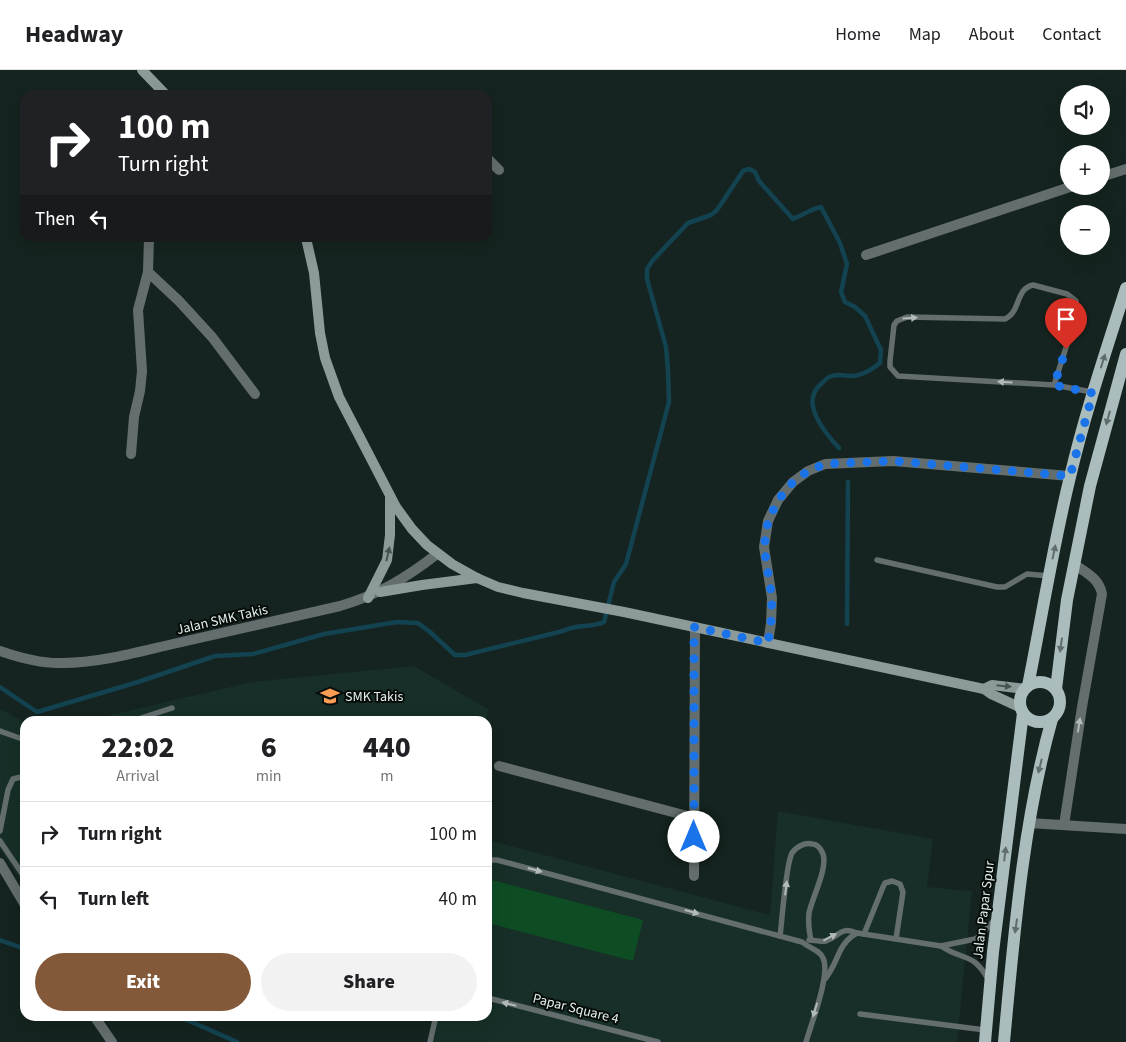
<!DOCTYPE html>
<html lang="en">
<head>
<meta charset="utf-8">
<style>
  :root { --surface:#fff; --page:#f2f2f2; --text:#202124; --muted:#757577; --line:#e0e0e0; --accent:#83593a }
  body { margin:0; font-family:"Source Sans 3",sans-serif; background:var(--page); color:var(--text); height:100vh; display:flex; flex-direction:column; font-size:19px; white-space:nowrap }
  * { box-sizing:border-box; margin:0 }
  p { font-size:16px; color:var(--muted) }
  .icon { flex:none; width:28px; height:28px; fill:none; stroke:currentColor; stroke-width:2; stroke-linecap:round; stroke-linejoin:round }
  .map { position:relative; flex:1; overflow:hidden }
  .panel { position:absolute; left:20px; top:646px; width:472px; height:305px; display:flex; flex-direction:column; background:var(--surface); border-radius:15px; box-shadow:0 5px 20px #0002 }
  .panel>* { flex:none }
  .guide { position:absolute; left:20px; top:20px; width:472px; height:152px; border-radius:15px; box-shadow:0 5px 20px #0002; background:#202124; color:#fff; overflow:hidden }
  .fabs { position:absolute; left:1060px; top:15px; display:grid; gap:10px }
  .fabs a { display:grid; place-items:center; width:50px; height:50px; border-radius:50%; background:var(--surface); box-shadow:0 5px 20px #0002; font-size:25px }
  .pin { position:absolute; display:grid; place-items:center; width:42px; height:42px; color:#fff; margin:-51px -21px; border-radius:50% 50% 50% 0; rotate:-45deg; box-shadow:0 0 5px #0007 }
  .pin .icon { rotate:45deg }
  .me { position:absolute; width:55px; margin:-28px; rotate:0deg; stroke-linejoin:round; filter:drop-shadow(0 0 4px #0008) }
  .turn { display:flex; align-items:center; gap:18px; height:105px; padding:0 15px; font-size:22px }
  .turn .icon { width:65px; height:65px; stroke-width:2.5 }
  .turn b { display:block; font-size:35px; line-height:42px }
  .then { display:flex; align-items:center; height:48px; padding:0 15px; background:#0003; gap:10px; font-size:19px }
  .eta { display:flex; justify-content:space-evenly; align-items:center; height:85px; text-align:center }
  .eta b { font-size:30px; font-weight:800; line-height:35px }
  .cta { display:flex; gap:10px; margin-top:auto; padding:10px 15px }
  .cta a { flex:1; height:58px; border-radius:30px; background:var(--accent); color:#fff; font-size:20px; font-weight:800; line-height:58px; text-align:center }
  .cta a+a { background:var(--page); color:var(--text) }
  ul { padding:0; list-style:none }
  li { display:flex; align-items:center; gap:15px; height:65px; padding:0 15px; border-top:1px solid var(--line) }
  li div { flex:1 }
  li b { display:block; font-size:19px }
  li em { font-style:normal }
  header { display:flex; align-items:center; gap:30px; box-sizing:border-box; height:70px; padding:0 25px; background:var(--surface); border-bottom:1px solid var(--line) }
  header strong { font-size:24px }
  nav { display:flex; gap:28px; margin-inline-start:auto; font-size:18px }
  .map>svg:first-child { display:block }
  .built { fill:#172f28 }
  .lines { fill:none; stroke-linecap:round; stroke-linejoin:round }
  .stream { stroke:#134351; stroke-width:4.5 }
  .building { fill:#0e4d24 }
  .lane { stroke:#656e6e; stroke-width:5.5 }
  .street { stroke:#656e6e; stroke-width:10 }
  .secondary { stroke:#8c9a9a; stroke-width:10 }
  .primary { stroke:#aabcbc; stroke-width:12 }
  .oneway { fill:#b2bbba }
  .oneway2 { fill:#606d6c }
  .oneway3 { fill:#495352 }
  .route { stroke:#1a73e8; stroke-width:9; stroke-dasharray:0 16.2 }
  .labels { text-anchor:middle; stroke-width:4; stroke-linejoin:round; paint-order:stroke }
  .street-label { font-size:14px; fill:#e5efec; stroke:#060c0a }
  .poi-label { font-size:14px; fill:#e5efec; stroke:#060c0a; text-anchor:start }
</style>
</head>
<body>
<header>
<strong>Headway</strong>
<nav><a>Home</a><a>Map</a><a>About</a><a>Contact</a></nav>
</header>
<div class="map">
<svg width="1126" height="972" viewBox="0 0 1126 972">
  <rect width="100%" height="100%" fill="#152420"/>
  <g class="built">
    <polygon points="414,596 488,639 486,651 85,651 252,612"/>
    <polygon points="0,639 25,652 25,817 0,779"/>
    <polygon points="778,741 933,769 927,817 972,821 957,972 428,972 432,946 488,946 488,770 770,845"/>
  </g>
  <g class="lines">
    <g class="stream">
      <polyline points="847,554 848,412"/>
      <path d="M0,617l37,25 101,-30 77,-26 38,-2 71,-20 73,-12 21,1 12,9 25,23h10l98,-24c13,-7 28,-3 41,-9l10,-40 12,-18 43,-162 -1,-32 -2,-23 -19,-68v-10l6,-9 35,-37 23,-8 6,-5 26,-39 6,-2 6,3 4,9 34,38 21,-10 7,-2 19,36 7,21 -6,28 4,10 10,5 10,9 16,34 -1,13c-7,6 -19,13 -28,13 -8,0 -14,-3 -23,1 -3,2 -6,5 -9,8 -20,18 5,48 19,63"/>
      <polyline points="0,870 25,879"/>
      <polyline points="178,946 237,972"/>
    </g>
  </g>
  <polygon class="building" points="488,809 643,850 633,891 488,853"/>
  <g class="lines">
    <g class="lane">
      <path d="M1054,315l23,-72 -1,-12 -9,-7 -34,-9c-18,4 -12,27 -28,34l-98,-2 -10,4 -3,4 -4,36v6l8,9 156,9 38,7"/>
      <polyline points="877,490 997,517 1005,517 1027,504 1049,506"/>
      <polyline points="132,651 172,638"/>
      <polyline points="0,661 25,670"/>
      <polyline points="0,761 8,720 13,709 25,706"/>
      <polyline points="0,771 25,808"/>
      <path d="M488,790h9l305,82c7,6 18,8 21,16 8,16 -12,66 -17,84"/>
      <polyline points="864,864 883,817 885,813 892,811 900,814 903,822 896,869"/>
      <path d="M780,866c2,-15 6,-73 12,-83 4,-6 13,-11 20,-9 5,0 9,5 11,10 5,14 -11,44 -14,59 -1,9 0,18 2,27"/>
      <path d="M809,870c5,0 11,2 17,1 14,-5 14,-15 31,-8l84,13 34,-7 5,-3 16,-18"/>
      <path d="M941,876c22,15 32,6 47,33"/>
      <path d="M825,909c14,-17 12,-35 32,-46"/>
      <polyline points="488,928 658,972"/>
      <polyline points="860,944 985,960"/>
      <polyline points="430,972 436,946"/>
    </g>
    <g class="street">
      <polyline points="488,89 499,100"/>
      <polyline points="1101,107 1126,99"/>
      <polyline points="866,185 1073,116"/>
      <polyline points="148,202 179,231 212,267 255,324"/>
      <polyline points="131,384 134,347 140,321 142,301 138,240 148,202 149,168"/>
      <polyline points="768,573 771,553 772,528 764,477 768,451 778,430 793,412 808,401 825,394 893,391 1070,406"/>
      <path d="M0,581c20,7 42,13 63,12 36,0 75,-11 110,-19 55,-12 111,-25 167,-38 38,-11 66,-28 97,-52"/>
      <polyline points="499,696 695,748"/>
      <polyline points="1029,753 1126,759"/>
      <path d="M1064,755l18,-118 20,-113c-3,-16 -16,-21 -28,-30"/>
      <polyline points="0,793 25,835"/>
      <polyline points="694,806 695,557"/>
      <polyline points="94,946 112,972"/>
    </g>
    <g class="secondary">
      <polyline points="142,0 166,25"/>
      <polyline points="306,168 314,203 320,263 325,288 339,327 396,437 412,459 427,475 452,494 477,508 498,517 523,523 624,542 984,619 991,624 1021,638"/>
      <polyline points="380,522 422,515 477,508"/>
      <polyline points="368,528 387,490 390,465 390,429"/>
      <polyline points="984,619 992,615 1025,619"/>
    </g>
    <g class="primary">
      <circle cx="1040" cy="632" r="20"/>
      <path d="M1028,616c14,-70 25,-140 42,-209 15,-64 36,-126 56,-189"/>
      <polyline points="1056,619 1067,530 1090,416 1126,284"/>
      <polyline points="985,972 993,882 1023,643"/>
      <path d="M1004,972c10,-107 19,-220 48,-323"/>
    </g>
  </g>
  <defs><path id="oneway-solid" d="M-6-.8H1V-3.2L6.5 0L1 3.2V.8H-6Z" transform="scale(1.25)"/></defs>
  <g class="oneway">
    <use href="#oneway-solid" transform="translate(910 248) rotate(-4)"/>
    <use href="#oneway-solid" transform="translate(1005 312) rotate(-177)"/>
    <use href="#oneway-solid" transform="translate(1079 655) rotate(-81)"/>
    <use href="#oneway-solid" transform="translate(535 800) rotate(15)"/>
    <use href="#oneway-solid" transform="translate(786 818) rotate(-83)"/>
    <use href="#oneway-solid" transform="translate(692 842) rotate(15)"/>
    <use href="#oneway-solid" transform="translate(830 867) rotate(-28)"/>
    <use href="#oneway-solid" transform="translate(509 934) rotate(-166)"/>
    <use href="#oneway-solid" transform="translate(815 940) rotate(107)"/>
  </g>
  <g class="oneway2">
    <use href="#oneway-solid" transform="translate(1103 291) rotate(-73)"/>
    <use href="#oneway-solid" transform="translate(1108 348) rotate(105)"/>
    <use href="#oneway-solid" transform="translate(1054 482) rotate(-78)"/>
    <use href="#oneway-solid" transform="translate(1061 575) rotate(98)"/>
    <use href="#oneway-solid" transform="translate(1040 696) rotate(104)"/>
    <use href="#oneway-solid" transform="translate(1005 784) rotate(-83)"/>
    <use href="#oneway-solid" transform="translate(1016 856) rotate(98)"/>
  </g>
  <g class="oneway3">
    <use href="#oneway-solid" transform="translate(388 484) rotate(-77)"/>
    <use href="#oneway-solid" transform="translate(1004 616) rotate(6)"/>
  </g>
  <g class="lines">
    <polyline class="route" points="694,767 694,557 768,573 771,553 772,528 764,477 768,451 778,430 793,412 808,401 825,394 893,391 1070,406 1093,323 1054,315 1066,279"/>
  </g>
  <defs>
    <g id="school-bare" transform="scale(1.5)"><path d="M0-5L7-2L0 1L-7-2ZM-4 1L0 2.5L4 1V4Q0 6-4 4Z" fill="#fd9d55" stroke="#060c0a" stroke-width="2.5" paint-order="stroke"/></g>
  </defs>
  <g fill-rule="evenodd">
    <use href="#school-bare" x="330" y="626"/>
  </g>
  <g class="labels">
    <g class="street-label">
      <text transform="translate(222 549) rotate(-13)" y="5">Jalan SMK Takis</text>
      <text transform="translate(983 840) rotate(-83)" y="5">Jalan Papar Spur</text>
      <text transform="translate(576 938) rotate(14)" y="5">Papar Square 4</text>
    </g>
    <g class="poi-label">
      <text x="345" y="631">SMK Takis</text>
    </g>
  </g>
</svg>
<div class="fabs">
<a><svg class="icon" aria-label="sound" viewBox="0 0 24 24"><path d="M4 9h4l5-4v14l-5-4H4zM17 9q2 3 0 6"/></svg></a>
<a>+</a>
<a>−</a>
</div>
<div class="pin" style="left:1066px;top:279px;background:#d93025"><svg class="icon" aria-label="arrive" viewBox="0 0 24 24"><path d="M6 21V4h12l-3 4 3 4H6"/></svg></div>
<svg class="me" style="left:694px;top:767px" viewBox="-20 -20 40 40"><circle r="19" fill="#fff"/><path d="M0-13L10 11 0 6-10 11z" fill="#1a73e8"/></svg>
<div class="guide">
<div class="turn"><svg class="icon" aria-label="right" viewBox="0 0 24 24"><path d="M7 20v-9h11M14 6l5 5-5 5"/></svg><div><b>100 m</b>Turn right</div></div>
<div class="then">Then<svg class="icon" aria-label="left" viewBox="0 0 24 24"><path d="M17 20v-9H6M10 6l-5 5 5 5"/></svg></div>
</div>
<section class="panel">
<div class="eta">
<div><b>22:02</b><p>Arrival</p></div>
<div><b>6</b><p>min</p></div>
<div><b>440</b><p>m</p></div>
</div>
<ul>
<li><svg class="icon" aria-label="right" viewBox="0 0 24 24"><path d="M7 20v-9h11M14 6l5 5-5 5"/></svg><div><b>Turn right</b></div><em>100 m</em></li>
<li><svg class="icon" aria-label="left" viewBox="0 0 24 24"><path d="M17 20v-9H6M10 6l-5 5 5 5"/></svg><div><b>Turn left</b></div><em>40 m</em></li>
</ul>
<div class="cta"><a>Exit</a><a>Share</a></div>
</section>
</div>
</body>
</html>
